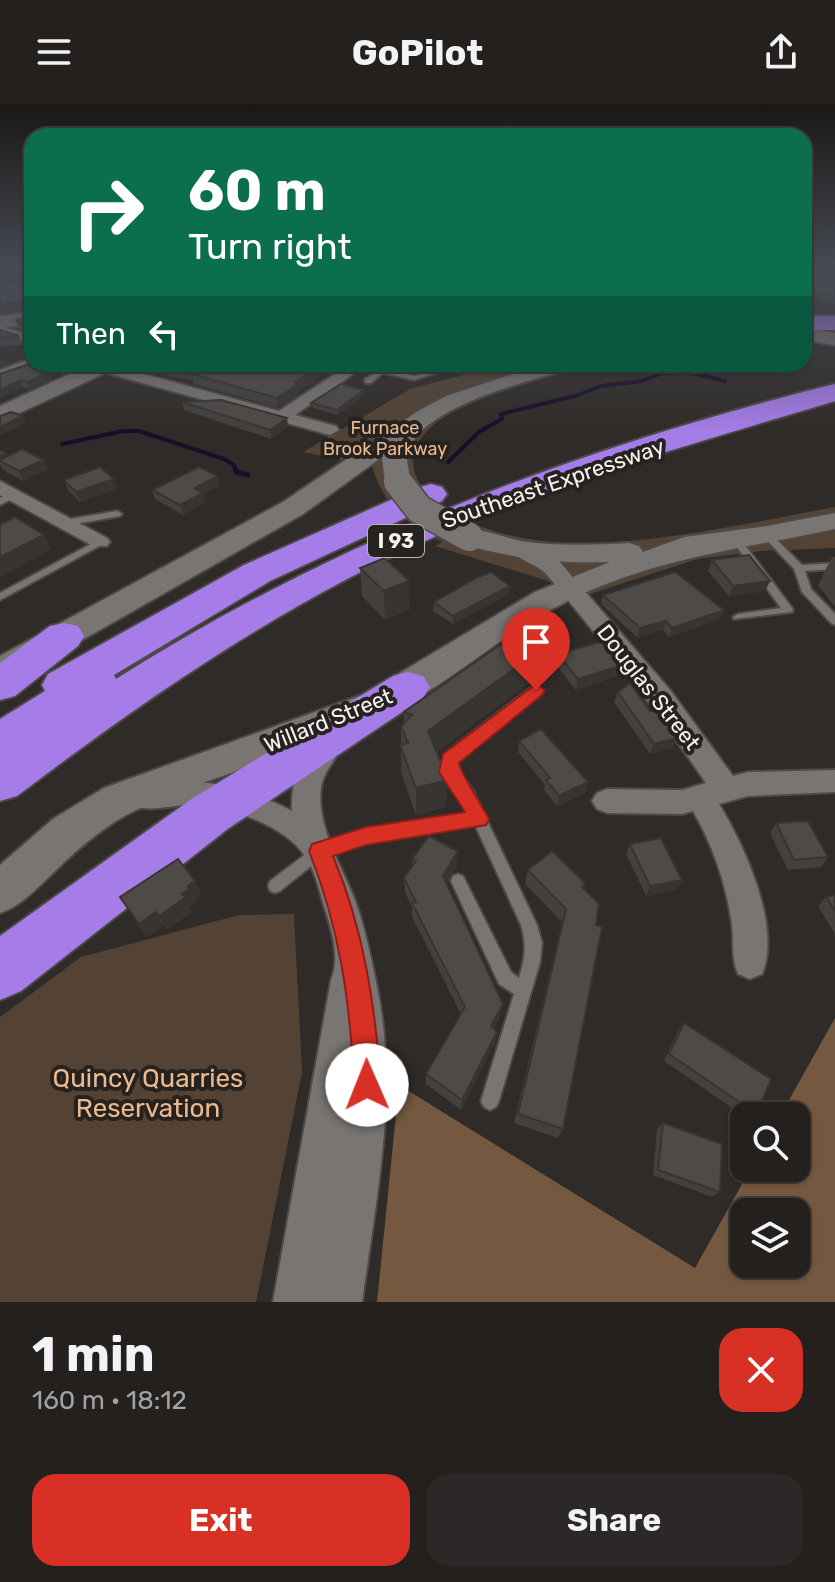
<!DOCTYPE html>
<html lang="en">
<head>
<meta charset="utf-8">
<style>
  :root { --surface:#23201e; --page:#2b2827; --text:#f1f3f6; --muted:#a3a3a4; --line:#403e3c; --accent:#d93025 }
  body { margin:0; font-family:Rubik,sans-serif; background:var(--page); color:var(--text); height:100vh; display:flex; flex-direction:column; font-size:30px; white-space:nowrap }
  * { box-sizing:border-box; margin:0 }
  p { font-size:26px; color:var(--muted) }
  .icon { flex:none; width:44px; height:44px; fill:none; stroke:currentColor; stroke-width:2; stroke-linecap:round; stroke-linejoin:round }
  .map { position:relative; height:1198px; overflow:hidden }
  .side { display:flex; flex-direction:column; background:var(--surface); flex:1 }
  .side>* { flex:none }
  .guide { position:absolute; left:24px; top:24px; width:788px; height:244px; border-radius:24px; box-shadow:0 2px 6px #0004,0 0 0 2px var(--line); background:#0b6e4f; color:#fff; overflow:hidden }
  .buttons { position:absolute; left:730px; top:998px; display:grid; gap:16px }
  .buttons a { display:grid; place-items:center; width:80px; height:80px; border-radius:16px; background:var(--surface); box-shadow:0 2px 6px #0004,0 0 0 2px var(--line); font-size:40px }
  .pin { position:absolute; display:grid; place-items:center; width:68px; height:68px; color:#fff; margin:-82px -34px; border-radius:50% 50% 50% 0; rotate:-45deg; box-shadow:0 0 8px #0007 }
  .pin .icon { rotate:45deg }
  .me { position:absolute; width:88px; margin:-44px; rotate:359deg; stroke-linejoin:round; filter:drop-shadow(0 0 6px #0008) }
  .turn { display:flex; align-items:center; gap:28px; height:168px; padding:0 32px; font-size:36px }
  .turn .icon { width:104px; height:104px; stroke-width:2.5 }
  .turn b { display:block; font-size:56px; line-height:68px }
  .then { display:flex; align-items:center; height:76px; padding:0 32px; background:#0003; gap:16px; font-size:30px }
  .round { display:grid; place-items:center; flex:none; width:84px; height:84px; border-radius:24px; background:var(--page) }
  .headline { display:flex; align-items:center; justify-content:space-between; height:136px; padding:0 32px }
  h1 { font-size:48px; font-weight:700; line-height:60px }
  .action { display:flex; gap:16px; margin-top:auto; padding:16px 32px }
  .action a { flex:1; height:92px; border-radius:24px; background:var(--accent); color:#fff; font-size:32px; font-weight:700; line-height:92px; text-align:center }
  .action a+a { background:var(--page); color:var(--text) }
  header { display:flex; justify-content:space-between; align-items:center; height:104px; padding:0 32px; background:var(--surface); font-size:36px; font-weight:700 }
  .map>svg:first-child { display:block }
  .green { fill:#544334 }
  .forest { fill:#755840; fill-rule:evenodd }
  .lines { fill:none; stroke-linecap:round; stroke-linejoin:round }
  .stream-far1 { stroke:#190e29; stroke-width:4 }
  .stream { stroke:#190e29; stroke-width:5 }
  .lane-casing { stroke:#4c4947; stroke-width:4 }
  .street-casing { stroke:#4c4947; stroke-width:4 }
  .secondary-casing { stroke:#4c4947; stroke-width:4 }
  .highway-casing { stroke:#4c4947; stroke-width:4 }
  .lane { fill:#797572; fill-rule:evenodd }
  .street { fill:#797572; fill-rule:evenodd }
  .secondary { fill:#797572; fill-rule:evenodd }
  .highway { fill:#a67ce8; fill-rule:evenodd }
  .secondary-bridge-casing { stroke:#4c4947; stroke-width:31; stroke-linecap:butt }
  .secondary-bridge { stroke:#797572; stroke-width:28 }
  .wall { fill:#43403d }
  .shaded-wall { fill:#373432 }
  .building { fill:#4e4a47; stroke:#373432; stroke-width:2 }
  .route { fill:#d93025; stroke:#8d1f18; stroke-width:2 }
  .labels { text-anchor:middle; stroke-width:8; stroke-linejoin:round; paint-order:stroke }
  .far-park-label { font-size:18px; fill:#edb98e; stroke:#25221f }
  .shield { fill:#25221f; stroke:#b7b4b1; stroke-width:2 }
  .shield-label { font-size:20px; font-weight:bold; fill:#f5f2f0 }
  .street-label { font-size:22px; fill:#f5f2f0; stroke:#25221f }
  .near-park-label { font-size:26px; fill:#edb98e; stroke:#25221f }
</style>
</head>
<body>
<header><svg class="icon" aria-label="menu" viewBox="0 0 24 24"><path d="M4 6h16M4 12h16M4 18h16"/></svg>GoPilot<svg class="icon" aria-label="share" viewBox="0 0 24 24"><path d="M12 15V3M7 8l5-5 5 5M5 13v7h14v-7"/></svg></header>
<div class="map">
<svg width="835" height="1198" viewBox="0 0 835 1198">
  <rect width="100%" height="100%" fill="#2f2b28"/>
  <g class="green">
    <path d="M490,260h107c-45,13 -124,31 -160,58 -53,41 -8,84 37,102 24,10 51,15 77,18 87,7 197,-19 284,-35v41l-73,3 -65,8 -107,35 -155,-48 7,-4c-35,-17 -59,-38 -70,-76l-69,-14 107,-63 50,-13z"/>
    <polygon points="294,810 302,968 256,1198 0,1198 0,913 81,853 239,811"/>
  </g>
  <path class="forest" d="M835,914v284h-458l22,-217 296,183 56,-100h45v-52h-16zM744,1108h52v52h-52z"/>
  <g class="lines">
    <g class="stream-far1">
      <polyline points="62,340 123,327 139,327 224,355 234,361 235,366"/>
      <polyline points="448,358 479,328 502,315 501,310 575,292 601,282 642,277 662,269 689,268 725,277"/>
    </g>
    <polyline class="stream" points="235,364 236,368 248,371"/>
    <g class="lane-casing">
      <g id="lane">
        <polygon points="0,165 32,166 32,170 0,169"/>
        <polygon points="40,260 50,260 85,273 79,274"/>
        <polygon points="388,260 395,260 388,266 414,272 455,260 465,260 414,276 383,269 371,279 365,279 365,275"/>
        <polygon points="13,388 17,391 16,393 0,401 0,394"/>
        <polygon points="117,407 122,410 120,412 64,422 59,419 64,416"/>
        <polygon points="767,428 770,429 802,461 835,459 835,465 805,467 811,485 835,510 835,521 831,519 802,488 794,465 762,431"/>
        <polygon points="736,432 739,433 792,504 793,506 792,508 734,515 733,513 738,510 781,504 731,435"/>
        <polygon points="100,435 103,436 103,440 0,496 0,489"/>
        <path d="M536,582l6,4 -2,3 -82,65 -3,7 18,26 64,134 5,18 -2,19 -41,139 -3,6 -6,3 -6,-3 -3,-6 33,-107 -15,-10 -48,-103 2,-5 5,-2 5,2 48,96 8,6c6,-19 8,-33 2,-53l-46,-100 -125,21 -25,9 -45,36 -5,2 -5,-2 -2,-5 2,-5 45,-34 34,-13 121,-20 -7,-16 -21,-32 6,-15 84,-64z"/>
      </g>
    </g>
    <g class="street-casing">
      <g id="street">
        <polygon points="0,222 32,232 32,241 0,231"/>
        <polygon points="32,254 32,260 37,261 0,276 0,266"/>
        <polygon points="83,260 107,260 279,307 350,260 367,260 295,311 336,322 339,326 330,331 85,263"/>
        <polygon points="0,377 107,434 110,438 107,442 93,442 0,391"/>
        <path d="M523,441l35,15 112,130 63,86 15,-4 87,-2v22l-87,4 -29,8c25,41 63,123 43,170l-12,5 -12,-5c-8,-18 -3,-37 -7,-56 -6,-38 -19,-74 -38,-107l-11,3 -75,-1 -10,-4 -5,-8 5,-8 10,-4 75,1 24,-7c-49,-72 -102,-140 -158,-207 -10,-12 -27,-14 -36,-25l4,-4z"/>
        <path d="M326,635l10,3 4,8c-7,13 -17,23 -19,38 -5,40 22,79 35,115 10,29 16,59 22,89 20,104 -2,207 -16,310h-89l58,-322c10,-23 0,-53 -8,-77 -4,-15 -9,-34 -18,-47 -21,-32 -80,-51 -116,-51 -18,0 -38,7 -55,1l-5,-8 5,-8c53,-19 110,-4 158,21 -1,-26 5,-62 34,-72z"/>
      </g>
    </g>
    <g class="secondary-casing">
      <g id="secondary">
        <polygon points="810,161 835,161 835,171"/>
        <polygon points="32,208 32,220 0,224 0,212"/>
        <polygon points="804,224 835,229 835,241 804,236"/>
        <polygon points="92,260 119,260 116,264 0,318 0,302"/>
        <path d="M544,260h34l-3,4c-40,11 -163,39 -168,90 0,7 3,17 4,24l-4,6h-18l-4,-6 -3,-25 -79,57 -291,166 -12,3v-27l283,-154 135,-91 28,-15z"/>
        <path d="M835,409v16c-93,20 -187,30 -273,75 -60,30 -109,77 -169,107 -81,41 -177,61 -259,100 -29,14 -55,37 -77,58 -18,17 -34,36 -57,44v-48l53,-46 51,-31 261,-94 170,-102 75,-30c-53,2 -101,-4 -151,-19l-4,-6 4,-6c21,-5 47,8 68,11 34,4 68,3 102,1l10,3 4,6 41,-15 83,-11z"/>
      </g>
    </g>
    <g class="highway-casing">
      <g id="highway">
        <rect x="804" y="212" width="31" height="14"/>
        <path d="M835,280v17c-130,39 -260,75 -385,129 -157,67 -297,163 -433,266l-17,5v-82l45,-28 -3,-6 6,-11 196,-109 176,-78 11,-3 11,3 5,7 -5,7 -172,80 -156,94 2,4c223,-141 464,-232 719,-295z"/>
        <polygon points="64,519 78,522 84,532 78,542 15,592 0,596 0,559 50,522"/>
        <polygon points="408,568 423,572 430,583 423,594 229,724 21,887 0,896 0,832 193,694 393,572"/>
      </g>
    </g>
    <use href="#lane" class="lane"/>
    <use href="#street" class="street"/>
    <use href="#secondary" class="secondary"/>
    <use href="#highway" class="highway"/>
    <g class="secondary-bridge-casing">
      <polyline id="secondary-bridge" points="398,378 419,405 469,433"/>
    </g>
    <use href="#secondary-bridge" class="secondary-bridge"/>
  </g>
  <g class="wall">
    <polygon points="0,161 32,161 32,251 28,242 30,229 19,225 15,216 31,213 31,206 0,210 0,164 23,173 7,180 22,175 31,168 31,164 0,163"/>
    <polygon points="835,167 835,200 820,196 804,197"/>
    <polygon points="0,226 19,232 22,241 0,242"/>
    <polygon points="167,260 339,260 298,287 298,291 278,304 194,280 193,276 167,272 164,262"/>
    <polygon points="50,268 52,275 30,285 23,283 0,270"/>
    <polygon points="365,291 338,311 311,303 311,299"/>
    <polygon points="182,298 288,322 271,335 184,306"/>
    <polygon points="0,346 6,348 7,352 48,365 23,377 3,366 0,360"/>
    <polygon points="114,375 117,385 80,398 68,386 64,376"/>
    <polygon points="220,382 203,390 205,398 183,411 155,395 152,386"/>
    <polygon points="832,453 835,453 835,503 818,481"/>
    <polygon points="712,456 765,487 729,492 708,467"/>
    <polygon points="360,464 410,505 385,516 362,492"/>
    <polygon points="510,482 509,490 453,520 433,507 434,498"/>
    <polygon points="603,491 724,506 720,515 669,533 663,526 637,533 601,500"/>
    <polygon points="536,549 531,577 436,648 446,703 416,711 401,669 401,622 404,619 404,608"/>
    <polygon points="558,550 626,560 623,570 576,586 556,561"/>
    <polygon points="618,588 650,607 677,634 672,644 650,650 614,598"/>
    <polygon points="519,637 588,678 585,689 557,702 544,686 545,681 518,648"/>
    <polygon points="776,719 828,753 821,763 788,766 770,729"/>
    <polygon points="630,740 682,776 677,786 646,792 626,750"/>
    <polygon points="412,755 457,762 447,779 503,900 500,912 494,924 497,928 495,939 461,1006 426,980 426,970 461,910 412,813 412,804 405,788 404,774 412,762"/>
    <polygon points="528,766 586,780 584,785 563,1025 558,1034 514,1019 562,818 525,780"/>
    <polygon points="195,777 201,791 194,796 196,798 189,803 192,808 167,825 164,821 147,833 120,793"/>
    <polygon points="835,791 835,830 818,802 826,793"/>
    <polygon points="684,919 757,1010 754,1012 744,1012 664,957 678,927"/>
    <polygon points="663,1019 720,1088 712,1093 653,1071 657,1025"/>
  </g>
  <g class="shaded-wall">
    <polygon points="20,164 23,173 0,183 0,173"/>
    <polygon points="822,190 820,196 804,197 804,192"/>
    <polygon points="31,197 32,206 0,210 0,200"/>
    <polygon points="3,254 6,261 0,263 0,255"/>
    <polygon points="323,260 339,260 298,287 298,291 278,304 277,294 295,278"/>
    <polygon points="50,268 52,275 30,285 27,278"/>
    <polygon points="20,276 23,283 0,294 0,286"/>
    <polygon points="364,286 365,291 338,311 337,306"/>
    <polygon points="23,312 26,319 0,332 0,323"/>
    <polygon points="287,314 288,322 271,335 270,326"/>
    <polygon points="6,348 9,356 0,357 0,351"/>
    <polygon points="44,356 48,365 23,377 19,367"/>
    <polygon points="218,372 220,382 203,390 205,398 183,411 180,401 195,384"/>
    <polygon points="114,375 117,385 80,398 76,388"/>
    <polygon points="44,431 51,446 0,473 0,453"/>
    <polygon points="409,477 410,505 385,516 384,487"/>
    <polygon points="770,477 765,487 729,492 733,482"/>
    <polygon points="510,482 509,490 453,520 453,512"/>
    <polygon points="724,506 720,515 669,533 672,524"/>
    <polygon points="666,517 663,526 637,533 640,524"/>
    <polygon points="536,549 531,577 427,654 428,627"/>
    <polygon points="626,560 623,570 576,586 578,575"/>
    <polygon points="677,627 674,634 677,634 672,644 650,650 654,640 672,628"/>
    <polygon points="448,676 446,703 416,711 416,684"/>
    <polygon points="588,678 585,689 557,702 559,692"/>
    <polygon points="458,747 457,762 442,786 443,772"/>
    <polygon points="682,776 677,786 646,792 650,782"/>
    <polygon points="195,777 201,791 194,796 196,798 189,803 192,808 167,825 159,812 182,790 188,782"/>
    <polygon points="156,808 164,821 147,833 139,820"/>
    <polygon points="503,900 500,912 489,933 491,922"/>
    <polygon points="497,928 495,939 461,1006 462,996"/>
  </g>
  <g class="building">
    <polygon points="31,161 32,241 28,242 31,221 15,216 31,213 31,197 0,200 0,182 22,175 31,168"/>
    <polygon points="804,161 817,161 835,167 835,194 822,190 804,192"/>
    <polygon points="0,164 20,164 0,173"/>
    <polygon points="0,226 19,232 0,233"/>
    <polygon points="167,260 323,260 295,278 297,281 277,294 192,270 197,267 164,262"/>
    <polygon points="26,261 50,268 27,278 20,276 0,286 0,270"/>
    <polygon points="341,280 364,286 337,306 311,299"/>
    <polygon points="221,296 287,314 270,326 182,298"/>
    <polygon points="11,308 23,312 0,323 0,312"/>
    <polygon points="22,345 44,356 19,367 0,357 0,356"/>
    <polygon points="100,363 114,375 76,388 64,376"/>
    <polygon points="199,363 218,372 195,384 203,389 180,401 152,386"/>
    <polygon points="15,413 44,431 0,453 0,421"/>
    <polygon points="749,451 770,477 733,482 712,456"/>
    <polygon points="385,454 409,477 384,487 360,464"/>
    <polygon points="491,468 510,482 453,512 434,498 478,473"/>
    <polygon points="675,468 724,506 672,524 666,517 640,524 603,491"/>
    <polygon points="508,535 536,549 428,627 448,676 416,684 400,641 408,639 401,622 412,611 404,608"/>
    <polygon points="607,536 626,560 578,575 558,550"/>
    <polygon points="630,579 650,607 661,604 677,627 672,628 677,634 654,640 618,588"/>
    <polygon points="541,625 588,678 559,692 546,676 550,674 519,637"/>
    <polygon points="808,717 828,753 794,756 776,719"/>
    <polygon points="429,732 458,747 443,772 503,900 491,922 497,928 462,996 426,970 465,903 412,799 416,798 404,774 416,757 412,755"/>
    <polygon points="661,734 682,776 650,782 630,740"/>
    <polygon points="552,747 586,780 582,783 599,800 596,821 602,823 563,1025 518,1010 566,805 528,766"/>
    <polygon points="178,755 195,777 188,782 189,785 182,790 185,794 159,812 156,808 139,820 120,793"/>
    <polygon points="835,791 835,807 826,793"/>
    <polygon points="684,919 771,975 757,1010 669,950"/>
    <polygon points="663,1019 722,1040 720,1088 658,1066"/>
  </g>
  <linearGradient id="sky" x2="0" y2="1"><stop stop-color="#1a1816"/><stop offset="0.49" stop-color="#474a53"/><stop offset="1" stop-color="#474a53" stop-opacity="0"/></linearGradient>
  <rect width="835" height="328" fill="url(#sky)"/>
  <path class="route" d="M536,580l9,6 -3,5 -83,68c0,8 24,44 30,56l-3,6 -120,20 -33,11c31,74 42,149 48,229l-4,10 -10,3 -9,-3 -4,-10c-4,-84 -14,-156 -45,-234l3,-7 54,-17 99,-15 -26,-40 4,-18z"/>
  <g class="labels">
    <g class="far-park-label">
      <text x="385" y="330">Furnace<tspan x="385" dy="21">Brook Parkway</tspan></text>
    </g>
    <rect class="shield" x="368" y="421" width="56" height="32" rx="6"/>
    <g class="shield-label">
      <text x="396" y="444">I 93</text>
    </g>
    <g class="street-label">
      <text transform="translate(553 379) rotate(-19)" y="8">Southeast Expressway</text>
      <text transform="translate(649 583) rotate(52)" y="8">Douglas Street</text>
      <text transform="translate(328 616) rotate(-22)" y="8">Willard Street</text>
    </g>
    <g class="near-park-label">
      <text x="148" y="983">Quincy Quarries<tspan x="148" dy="30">Reservation</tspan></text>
    </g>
  </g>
</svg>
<div class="buttons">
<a><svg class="icon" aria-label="search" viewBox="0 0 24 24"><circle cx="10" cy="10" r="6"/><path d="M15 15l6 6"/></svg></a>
<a><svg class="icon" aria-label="layers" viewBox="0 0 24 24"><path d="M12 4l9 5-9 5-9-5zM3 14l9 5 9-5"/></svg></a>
</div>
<div class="pin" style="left:536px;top:586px;background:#d93025"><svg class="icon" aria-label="arrive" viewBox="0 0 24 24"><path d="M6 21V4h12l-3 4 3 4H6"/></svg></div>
<svg class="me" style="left:367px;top:981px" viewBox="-20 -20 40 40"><circle r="19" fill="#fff"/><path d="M0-13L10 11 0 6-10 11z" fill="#d93025"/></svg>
<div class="guide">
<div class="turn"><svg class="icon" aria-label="right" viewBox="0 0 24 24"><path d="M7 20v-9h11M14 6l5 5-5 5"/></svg><div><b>60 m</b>Turn right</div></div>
<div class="then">Then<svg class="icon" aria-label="left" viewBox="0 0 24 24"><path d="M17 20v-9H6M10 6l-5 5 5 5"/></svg></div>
</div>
</div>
<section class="side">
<div class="headline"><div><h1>1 min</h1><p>160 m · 18:12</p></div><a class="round" style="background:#d93025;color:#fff"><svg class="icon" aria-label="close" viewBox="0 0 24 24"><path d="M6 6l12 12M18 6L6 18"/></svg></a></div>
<div class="action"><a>Exit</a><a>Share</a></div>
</section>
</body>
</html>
